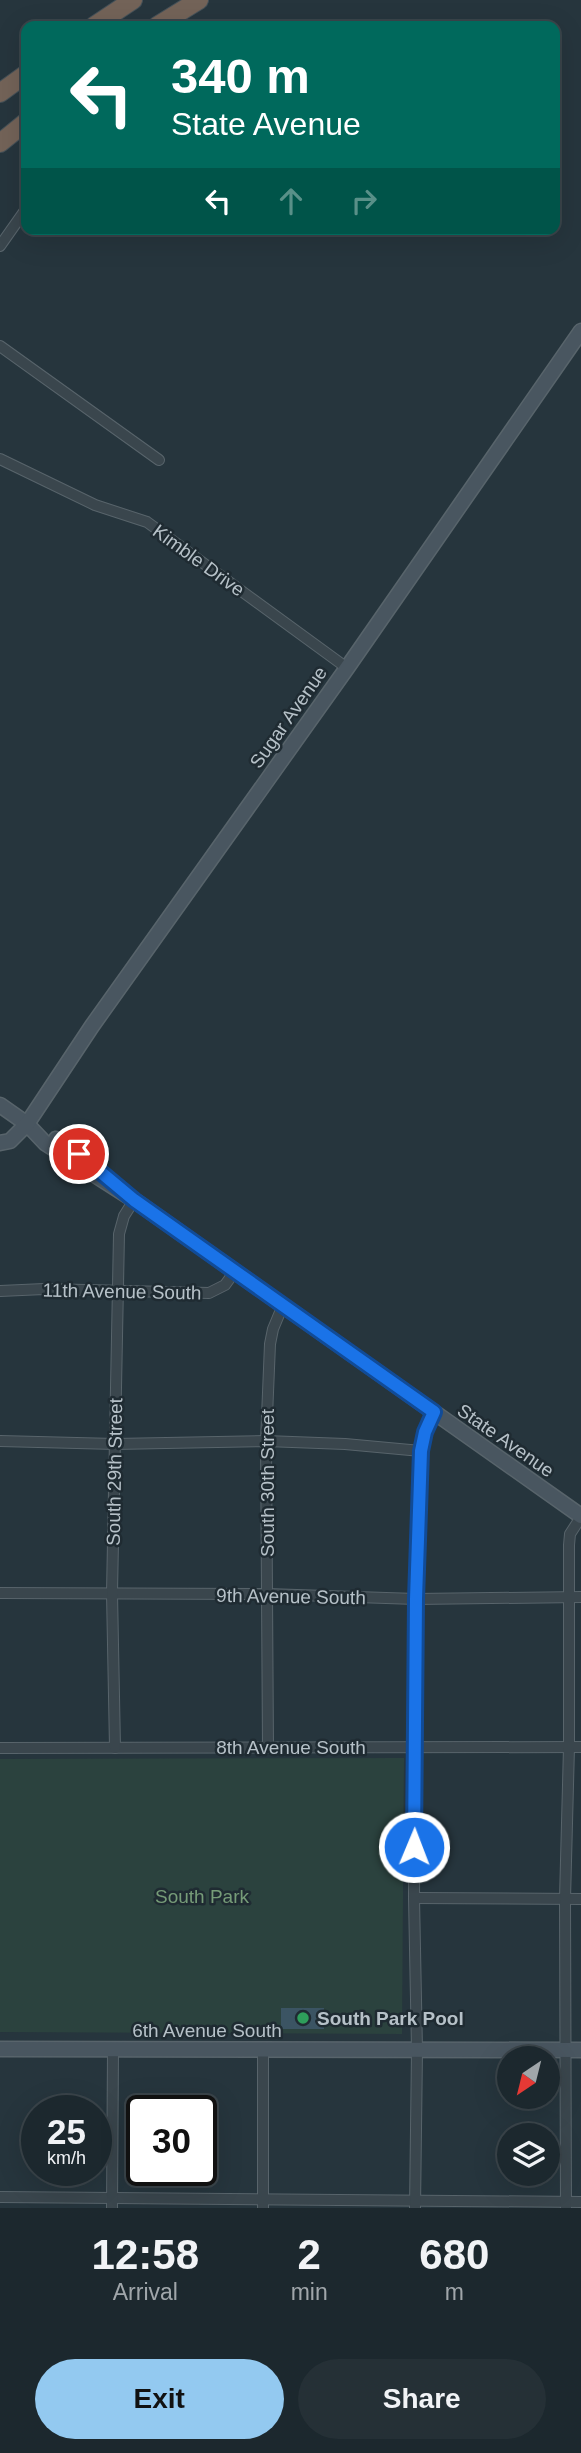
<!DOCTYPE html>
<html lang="en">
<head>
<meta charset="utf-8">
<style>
  :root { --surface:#1c282e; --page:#253036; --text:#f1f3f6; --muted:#a0a6aa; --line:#3a444a; --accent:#93c9f0 }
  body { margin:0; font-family:Helvetica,sans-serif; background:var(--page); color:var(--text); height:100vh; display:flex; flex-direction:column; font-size:26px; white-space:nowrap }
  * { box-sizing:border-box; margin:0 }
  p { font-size:23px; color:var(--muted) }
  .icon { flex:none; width:38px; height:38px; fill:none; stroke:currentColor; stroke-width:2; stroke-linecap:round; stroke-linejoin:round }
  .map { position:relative; height:2208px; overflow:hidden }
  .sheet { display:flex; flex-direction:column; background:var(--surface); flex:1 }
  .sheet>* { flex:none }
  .hud { position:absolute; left:21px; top:21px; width:539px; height:214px; border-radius:14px; box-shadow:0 7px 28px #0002,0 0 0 2px var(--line); background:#00695c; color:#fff; overflow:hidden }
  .needle { width:46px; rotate:215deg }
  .controls { position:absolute; left:497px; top:2046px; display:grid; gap:14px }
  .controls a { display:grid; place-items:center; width:63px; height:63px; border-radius:50%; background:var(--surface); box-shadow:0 7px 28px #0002,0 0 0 2px var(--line); font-size:35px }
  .speed { position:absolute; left:21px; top:2095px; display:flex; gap:14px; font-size:35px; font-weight:700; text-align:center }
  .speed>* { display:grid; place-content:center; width:91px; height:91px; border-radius:50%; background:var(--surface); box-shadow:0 7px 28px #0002,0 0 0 2px var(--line); line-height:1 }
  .speed small { font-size:18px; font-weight:400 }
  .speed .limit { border:4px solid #111; border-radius:10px; background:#fff; color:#111 }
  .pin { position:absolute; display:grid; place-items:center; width:60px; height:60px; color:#fff; margin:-30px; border:4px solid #fff; border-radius:50%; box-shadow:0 2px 7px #0007 }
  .me { position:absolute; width:77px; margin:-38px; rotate:1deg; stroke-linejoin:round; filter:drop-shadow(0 0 5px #0008) }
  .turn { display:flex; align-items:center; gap:24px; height:147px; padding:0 35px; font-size:32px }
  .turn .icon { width:91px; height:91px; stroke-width:2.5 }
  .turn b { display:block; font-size:49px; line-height:60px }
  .lanes { display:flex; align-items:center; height:66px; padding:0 35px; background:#0003; justify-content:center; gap:35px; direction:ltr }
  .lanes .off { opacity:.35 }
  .eta { display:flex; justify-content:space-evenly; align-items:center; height:119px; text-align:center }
  .eta b { font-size:42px; font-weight:700; line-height:49px }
  .action { display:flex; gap:14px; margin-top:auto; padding:14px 35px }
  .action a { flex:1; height:80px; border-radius:42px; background:var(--accent); color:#111; font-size:28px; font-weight:700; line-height:80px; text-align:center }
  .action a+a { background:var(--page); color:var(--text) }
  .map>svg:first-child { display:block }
  .green { fill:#2b423e }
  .water { fill:#3b5463 }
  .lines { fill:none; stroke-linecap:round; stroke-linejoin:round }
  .street-casing { stroke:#58646b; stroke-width:12 }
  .secondary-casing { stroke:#58646b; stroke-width:17 }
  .highway-casing { stroke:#455158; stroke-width:20 }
  .street { stroke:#3a464d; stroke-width:10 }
  .secondary { stroke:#495660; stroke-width:14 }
  .highway { stroke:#736358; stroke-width:18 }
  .route-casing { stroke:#114b97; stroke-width:18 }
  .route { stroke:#1a73e8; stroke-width:12 }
  .leisure-dot { fill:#2e9e5b; stroke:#1f2b32; stroke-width:2.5 }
  .labels { text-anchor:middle; stroke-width:5; stroke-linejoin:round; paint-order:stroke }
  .street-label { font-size:19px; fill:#b6c1c8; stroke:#1f2b32 }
  .park-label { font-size:19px; fill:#769c78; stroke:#1f2b32 }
  .poi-label { font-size:19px; font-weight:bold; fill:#b6c1c8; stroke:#1f2b32; text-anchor:start }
</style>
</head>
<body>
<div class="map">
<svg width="581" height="2208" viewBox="0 0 581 2208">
  <rect width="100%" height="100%" fill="#26353d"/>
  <polygon class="green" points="404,1758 402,2034 0,2032 0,1759"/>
  <rect class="water" x="281" y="2008" width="43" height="21"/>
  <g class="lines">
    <g class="street-casing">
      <g id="street">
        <polyline points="0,246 26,209"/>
        <polyline points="0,346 159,460"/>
        <polyline points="0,459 95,505 147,522 347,668"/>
        <polyline points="0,1291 44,1289 209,1293 225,1285 235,1271"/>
        <polyline points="0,1441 115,1444 266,1441 345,1444 421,1451"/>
        <polyline points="0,1593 267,1594 416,1599 581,1597"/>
        <polyline points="0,1748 581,1747"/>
        <polyline points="115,1748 112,1593 119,1234 124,1216 134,1200"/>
        <polyline points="268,1748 266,1441 270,1344 273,1329 283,1305"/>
        <polyline points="414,1898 581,1899"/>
        <polyline points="0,2197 581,2202"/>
        <polyline points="112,2208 113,2049"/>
        <polyline points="263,2208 263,2050"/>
        <polyline points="415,2208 417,2050 414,1898 416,1599 421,1451 425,1432 434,1413"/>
        <polyline points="566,2208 565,1899 569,1747 569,1545 570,1534 581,1517"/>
      </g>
    </g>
    <g class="secondary-casing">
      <g id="secondary">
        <polyline points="0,1105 27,1124 45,1143 134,1200 581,1516"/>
        <polyline points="56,1139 93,1166"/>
        <polyline points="0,1143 10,1141 27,1124 92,1026 347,668 581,331"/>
        <polyline points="0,2049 581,2050"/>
      </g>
    </g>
    <g class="highway-casing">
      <g id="highway">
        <polyline points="94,26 133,0"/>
        <polyline points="157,26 199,0"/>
        <polyline points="0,93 26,74"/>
        <polyline points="0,143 26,122"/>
      </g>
    </g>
    <use href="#street" class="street"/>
    <use href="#secondary" class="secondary"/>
    <use href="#highway" class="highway"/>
  </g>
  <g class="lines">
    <g class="route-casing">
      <polyline id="route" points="79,1154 134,1200 434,1412 425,1432 421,1451 416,1599 414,1847"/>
    </g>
    <use href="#route" class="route"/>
  </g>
  <circle class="leisure-dot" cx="303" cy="2018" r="7"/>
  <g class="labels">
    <g class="street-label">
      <text transform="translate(199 560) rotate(36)" y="7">Kimble Drive</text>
      <text transform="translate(288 717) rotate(-55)" y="7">Sugar Avenue</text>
      <text transform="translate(122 1291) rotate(1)" y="7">11th Avenue South</text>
      <text transform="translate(506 1440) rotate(35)" y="7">State Avenue</text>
      <text transform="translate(114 1472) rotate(-89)" y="7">South 29th Street</text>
      <text transform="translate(267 1483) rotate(-90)" y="7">South 30th Street</text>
      <text transform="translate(291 1596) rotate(1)" y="7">9th Avenue South</text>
      <text x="291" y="1754">8th Avenue South</text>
      <text x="207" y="2037">6th Avenue South</text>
    </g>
    <g class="park-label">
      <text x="202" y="1903">South Park</text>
    </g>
    <g class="poi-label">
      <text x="317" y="2025">South Park Pool</text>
    </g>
  </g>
</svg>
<div class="controls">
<a><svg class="needle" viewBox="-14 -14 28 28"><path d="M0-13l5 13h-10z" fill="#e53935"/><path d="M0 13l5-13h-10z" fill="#a0a6aa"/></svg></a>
<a><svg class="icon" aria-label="layers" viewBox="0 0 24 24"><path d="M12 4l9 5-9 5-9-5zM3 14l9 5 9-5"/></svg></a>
</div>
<div class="speed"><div>25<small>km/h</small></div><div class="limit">30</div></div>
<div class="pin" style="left:79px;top:1154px;background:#d93025"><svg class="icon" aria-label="arrive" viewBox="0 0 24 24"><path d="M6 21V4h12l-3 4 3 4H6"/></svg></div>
<svg class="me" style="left:414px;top:1847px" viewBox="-20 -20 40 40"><circle r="17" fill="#1a73e8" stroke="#fff" stroke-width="3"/><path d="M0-11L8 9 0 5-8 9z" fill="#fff"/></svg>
<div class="hud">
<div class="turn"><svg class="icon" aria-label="left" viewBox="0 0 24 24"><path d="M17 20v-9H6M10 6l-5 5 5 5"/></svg><div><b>340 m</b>State Avenue</div></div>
<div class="lanes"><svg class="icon" aria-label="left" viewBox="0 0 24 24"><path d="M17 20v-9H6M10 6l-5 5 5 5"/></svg><svg class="icon off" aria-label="ahead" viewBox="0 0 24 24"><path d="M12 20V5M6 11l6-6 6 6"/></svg><svg class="icon off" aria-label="right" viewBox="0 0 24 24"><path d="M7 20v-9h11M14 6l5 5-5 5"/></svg></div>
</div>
</div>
<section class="sheet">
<div class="eta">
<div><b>12:58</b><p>Arrival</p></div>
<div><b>2</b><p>min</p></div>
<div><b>680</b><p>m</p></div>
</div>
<div class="action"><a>Exit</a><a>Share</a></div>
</section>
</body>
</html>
